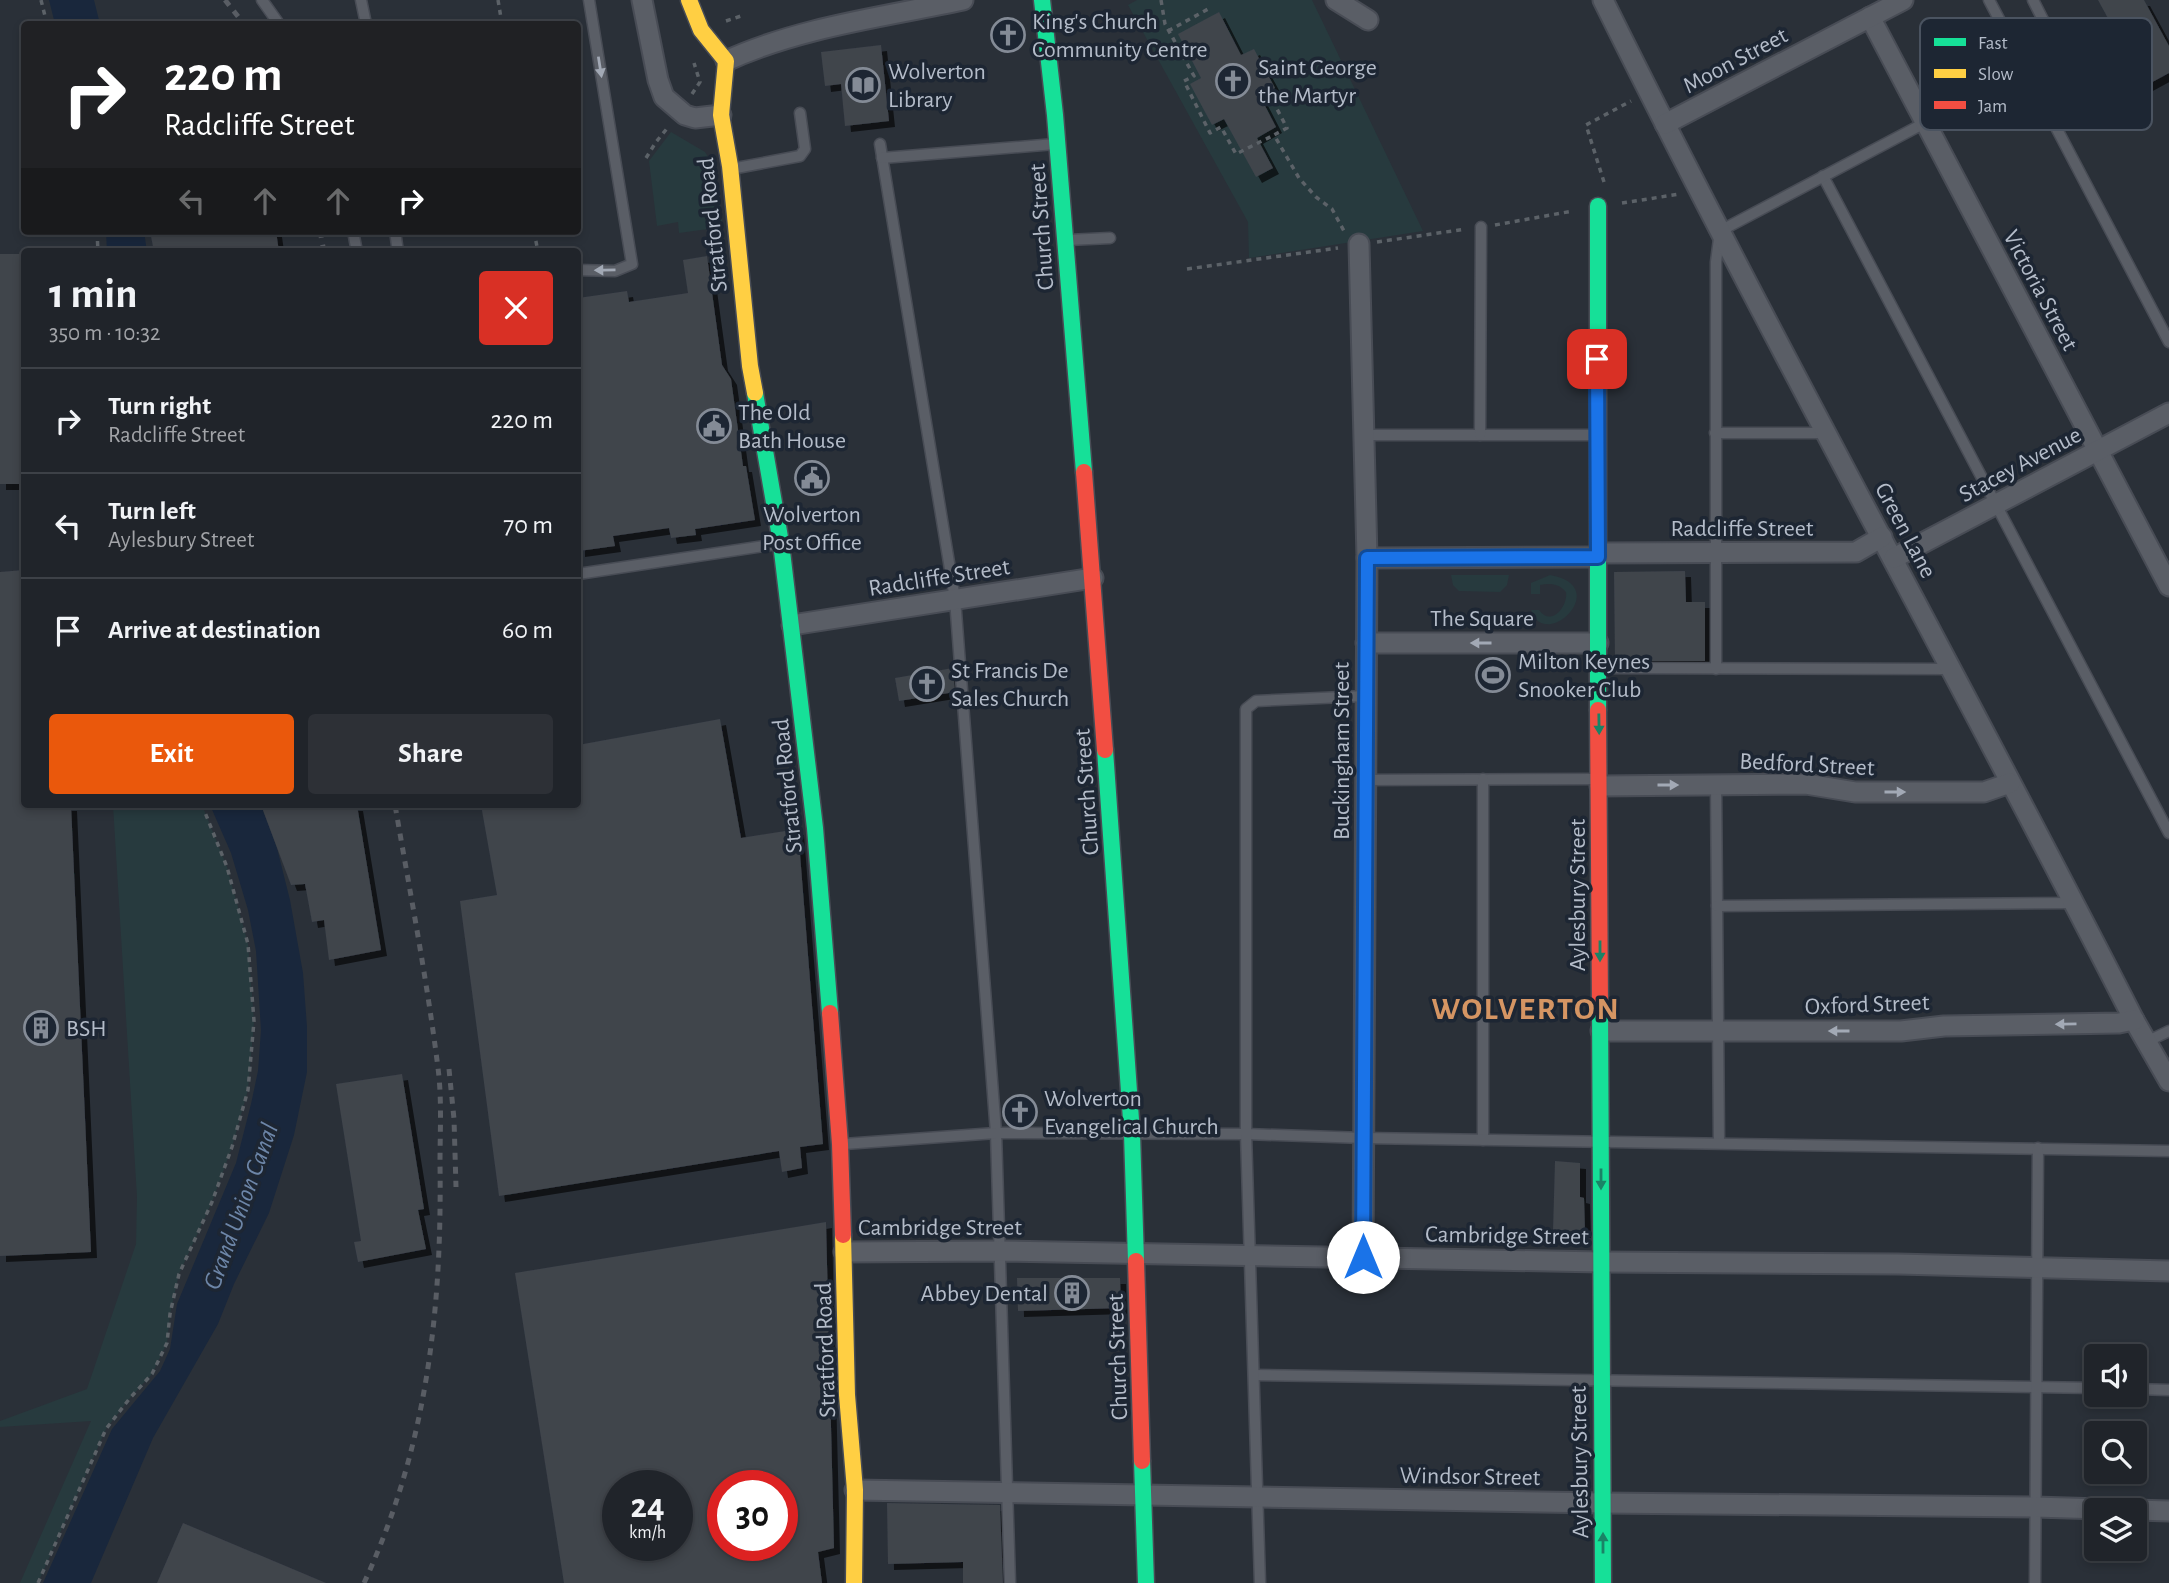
<!DOCTYPE html>
<html lang="en">
<head>
<meta charset="utf-8">
<style>
  :root { --surface:#20242a; --page:#2d3036; --text:#f1f3f6; --muted:#a2a4a8; --line:#3d4147; --accent:#ea580c }
  body { margin:0; font-family:"Alegreya Sans",sans-serif; background:var(--page); color:var(--text); height:100vh; display:flex; flex-direction:column; font-size:26px; white-space:nowrap }
  * { box-sizing:border-box; margin:0 }
  p { font-size:23px; color:var(--muted) }
  .icon { flex:none; width:38px; height:38px; fill:none; stroke:currentColor; stroke-width:2; stroke-linecap:round; stroke-linejoin:round }
  .map { position:relative; flex:1; overflow:hidden }
  .side { position:absolute; left:21px; top:248px; width:560px; height:560px; display:flex; flex-direction:column; background:var(--surface); border-radius:7px; box-shadow:0 4px 10px #0003,0 0 0 2px var(--line) }
  .side>* { flex:none }
  .hud { position:absolute; left:21px; top:21px; width:560px; height:214px; border-radius:7px; box-shadow:0 4px 10px #0003,0 0 0 2px var(--line); background:#202124; color:#fff; overflow:hidden }
  .buttons { position:absolute; left:2084px; top:1344px; display:grid; gap:14px }
  .buttons a { display:grid; place-items:center; width:63px; height:63px; border-radius:7px; background:var(--surface); box-shadow:0 4px 10px #0003,0 0 0 2px var(--line); font-size:35px }
  .speed { position:absolute; left:602px; top:1470px; display:flex; gap:14px; font-size:35px; font-weight:700; text-align:center }
  .speed>* { display:grid; place-content:center; width:91px; height:91px; border-radius:50%; background:var(--surface); box-shadow:0 4px 10px #0003,0 0 0 2px var(--line); line-height:1 }
  .speed small { font-size:18px; font-weight:400 }
  .speed .limit { border:10px solid #d22; background:#fff; color:#111 }
  .pin { position:absolute; display:grid; place-items:center; width:60px; height:60px; color:#fff; margin:-30px; border-radius:14px; box-shadow:0 4px 10px #0006 }
  .me { position:absolute; width:77px; margin:-38px; rotate:0deg; stroke-linejoin:round; filter:drop-shadow(0 0 5px #0008) }
  .turn { display:flex; align-items:center; gap:24px; height:147px; padding:0 28px; font-size:32px }
  .turn .icon { width:91px; height:91px; stroke-width:2.5 }
  .turn b { display:block; font-size:49px; line-height:60px }
  .lanes { display:flex; align-items:center; height:66px; padding:0 28px; background:#0003; justify-content:center; gap:35px; direction:ltr }
  .lanes .off { opacity:.35 }
  .round { display:grid; place-items:center; flex:none; width:74px; height:74px; border-radius:7px; background:var(--page) }
  .head { display:flex; align-items:center; justify-content:space-between; height:119px; padding:0 28px }
  h1 { font-size:42px; font-weight:700; line-height:52px }
  .cta { display:flex; gap:14px; margin-top:auto; padding:14px 28px }
  .cta a { flex:1; height:80px; border-radius:7px; background:var(--accent); color:#fff; font-size:28px; font-weight:700; line-height:80px; text-align:center }
  .cta a+a { background:var(--page); color:var(--text) }
  ul { padding:0; list-style:none }
  li { display:flex; align-items:center; gap:21px; height:105px; padding:0 28px; border-top:2px solid var(--line) }
  li div { flex:1 }
  li b { display:block; font-size:26px }
  li em { font-style:normal }
  .map>svg:first-child { display:block }
  .green { fill:#273a3e }
  .water { fill:#19273c }
  .building { fill:#3f444c; fill-rule:evenodd; filter:url(#shadow) }
  .lines { fill:none; stroke-linecap:round; stroke-linejoin:round }
  .lane-casing { stroke:#484c55; stroke-width:13 }
  .street-casing { stroke:#484c55; stroke-width:23 }
  .fast-casing { stroke:#484c55; stroke-width:19 }
  .slow-casing { stroke:#484c55; stroke-width:19 }
  .jam-casing { stroke:#484c55; stroke-width:19 }
  .path { stroke:#5c6268; stroke-width:3.5; stroke-dasharray:5 5; stroke-linecap:butt }
  .lane { stroke:#5a5e66; stroke-width:10 }
  .street { stroke:#5a5e66; stroke-width:19 }
  .fast { stroke:#16e098; stroke-width:16 }
  .slow { stroke:#ffcf43; stroke-width:16 }
  .jam { stroke:#f24e42; stroke-width:16 }
  .rail { stroke:#595d64; stroke-width:5; stroke-dasharray:7 7; stroke-linecap:butt }
  .oneway { fill:#a2a9b5 }
  .oneway2 { fill:#1a8366 }
  .route-casing { stroke:#114b97; stroke-width:18 }
  .route { stroke:#1a73e8; stroke-width:12 }
  .labels { text-anchor:middle; stroke-width:7; stroke-linejoin:round; paint-order:stroke }
  .poi-label { font-size:24px; fill:#b4bcc9; stroke:#1d2633; text-anchor:start }
  .street-label { font-size:24px; fill:#b4bcc9; stroke:#1d2633 }
  .water-label { font-size:26px; font-style:italic; fill:#6d86a8; stroke:#1d2633 }
  .district-label { font-size:32px; font-weight:bold; letter-spacing:2px; fill:#d59563; stroke:#1d2633 }
  .key { fill:#1d2633; stroke:#4a5360; stroke-width:2 }
  .key-label { font-size:19px; fill:#b4bcc9 }
</style>
</head>
<body>
<div class="map">
<svg width="2169" height="1583" viewBox="0 0 2169 1583">
  <defs>
    <filter id="shadow"><feDropShadow dx="6" dy="6" stdDeviation="0" flood-color="#0009"/></filter>
  </defs>
  <rect width="100%" height="100%" fill="#2a3038"/>
  <g class="green">
    <polygon points="1137,0 1312,0 1423,231 1249,258 1248,222 1128,5"/>
    <polygon points="671,132 705,152 714,167 723,227 679,233 678,222 657,226 649,161"/>
    <polygon points="1451,575 1509,575 1507,585 1500,592 1459,591 1453,585"/>
    <path d="M1550,575c64,11 -5,78 -19,35h8c12,17 29,-3 27,-18 -7,-8 -15,-9 -26,-7v9h-9v-11z"/>
    <polygon points="113,805 202,805 227,867 248,944 254,1021 248,1090 232,1147 212,1202 179,1274 170,1314 167,1343 152,1374 130,1398 106,1429 38,1583 20,1583 91,1421 0,1427 0,1421 87,1389 136,1244 137,1197"/>
  </g>
  <g class="water">
    <polygon points="49,0 94,0 100,24 55,24"/>
    <polygon points="106,231 144,231 147,252 107,252"/>
    <polygon points="210,805 261,805 277,848 290,900 303,973 307,1027 307,1072 294,1135 269,1213 234,1284 218,1324 153,1438 91,1583 43,1583 112,1429 160,1371 170,1349 177,1304 236,1163 251,1104 258,1071 261,1030 256,951 248,910 231,853"/>
  </g>
  <g class="building">
    <polygon points="2098,0 2144,0 2169,46 2169,73 2145,86"/>
    <polygon points="1219,12 1241,55 1254,49 1275,88 1260,96 1276,127 1257,138 1273,168 1256,177 1224,119 1212,125 1190,84 1201,78 1178,34"/>
    <polygon points="881,45 889,121 845,126 841,84 825,86 821,52"/>
    <polygon points="150,231 276,231 279,252 154,252"/>
    <rect x="0" y="254" width="24" height="230"/>
    <polygon points="707,256 722,365 731,379 743,466 746,466 755,520 695,529 696,535 671,538 669,528 613,536 615,546 579,551 578,298 627,291 629,302 688,293 683,260"/>
    <polygon points="24,570 24,805 71,805 91,1252 0,1256 0,572"/>
    <polygon points="1685,571 1686,602 1705,602 1705,661 1615,661 1614,572"/>
    <polygon points="953,668 955,692 899,701 895,678"/>
    <polygon points="720,719 741,838 798,829 823,1144 800,1147 802,1168 782,1172 779,1151 499,1196 460,901 497,895 481,805 578,805 578,745"/>
    <polygon points="261,805 357,805 381,950 329,960 324,920 312,922 305,884 291,885"/>
    <polygon points="402,1074 424,1209 418,1210 426,1249 358,1262 354,1242 361,1241 336,1084"/>
    <polygon points="1555,1161 1580,1163 1580,1197 1584,1198 1585,1232 1553,1231"/>
    <path d="M826,1222l8,326 -16,4 4,31h-258l-49,-310zM618,1486h59v59h-59zM723,1486h59v59h-59z"/>
    <polygon points="1017,1278 1120,1278 1121,1308 1018,1311"/>
    <polygon points="887,1503 1000,1505 1003,1583 963,1583 963,1562 888,1564"/>
    <polygon points="183,1523 326,1583 157,1583"/>
  </g>
  <g class="lines">
    <g class="lane-casing">
      <g id="lane">
        <polyline points="262,0 279,24"/>
        <polyline points="361,0 366,24"/>
        <polyline points="1989,0 2169,342"/>
        <polyline points="2033,0 2084,101"/>
        <polyline points="880,144 955,599 996,1133 1010,1583"/>
        <polyline points="882,158 1055,144"/>
        <polyline points="731,169 800,156 805,149 800,113"/>
        <polyline points="1823,176 2169,833"/>
        <polyline points="353,231 357,252"/>
        <polyline points="395,231 398,252"/>
        <polyline points="1068,240 1110,238"/>
        <polyline points="578,270 615,271 632,264 589,0"/>
        <polyline points="1715,433 1827,433"/>
        <polyline points="1363,435 1593,435"/>
        <polyline points="1480,435 1481,227"/>
        <polyline points="578,574 777,544"/>
        <polyline points="1602,668 1951,669"/>
        <polyline points="1716,669 1716,262 1720,231 2027,69"/>
        <polyline points="1365,780 1596,779"/>
        <polyline points="1716,785 1719,1143"/>
        <polyline points="1717,906 2073,903"/>
        <polyline points="2148,1041 2169,1031"/>
        <polyline points="1483,1140 1483,779"/>
        <polyline points="844,1144 996,1133 1246,1134 1364,1138 2169,1151"/>
        <polyline points="1254,1375 2096,1388"/>
        <polyline points="2135,1389 2169,1390"/>
        <polyline points="1260,1583 1246,1134 1246,709 1256,701 1366,696"/>
        <polyline points="2035,1583 2038,1148"/>
      </g>
    </g>
    <g class="street-casing">
      <g id="street">
        <polyline points="642,0 658,80 664,97 685,115 695,118 721,115"/>
        <polyline points="1336,0 1368,20"/>
        <path d="M1603,0c170,344 357,678 531,1020l35,61"/>
        <polyline points="1870,17 2169,586"/>
        <path d="M726,61c74,-34 158,-44 237,-61"/>
        <polyline points="1665,124 1903,0"/>
        <polyline points="1359,244 1367,558 1363,1257"/>
        <polyline points="1598,553 1856,552 1882,537"/>
        <polyline points="1367,558 1598,557"/>
        <polyline points="1894,558 2169,413"/>
        <polyline points="792,625 1093,578"/>
        <polyline points="1366,643 1598,643"/>
        <polyline points="1600,786 1806,784 1855,792 1984,792 2010,783"/>
        <polyline points="1601,1031 1901,1031 1944,1026 2119,1023 2134,1020"/>
        <polyline points="844,1252 1000,1251 1601,1262 1898,1264 2169,1271"/>
        <polyline points="855,1490 1603,1503 2035,1507 2169,1511"/>
      </g>
    </g>
    <g class="fast-casing">
      <g id="fast">
        <polyline points="1042,0 1055,115 1084,472"/>
        <polyline points="1598,206 1598,710"/>
        <polyline points="755,393 781,543 815,828 830,1013"/>
        <polyline points="1105,750 1132,1134 1136,1261"/>
        <polyline points="1600,1006 1603,1583"/>
        <polyline points="1142,1461 1146,1583"/>
      </g>
    </g>
    <g class="slow-casing">
      <g id="slow">
        <polyline points="689,0 701,30 726,61 721,115 730,166 750,366 755,393"/>
        <polyline points="843,1235 847,1395 855,1490 854,1583"/>
      </g>
    </g>
    <g class="jam-casing">
      <g id="jam">
        <polyline points="1084,472 1105,750"/>
        <polyline points="1598,710 1600,1006"/>
        <polyline points="830,1013 840,1144 843,1235"/>
        <polyline points="1136,1261 1142,1461"/>
      </g>
    </g>
    <g class="path">
      <polyline points="41,0 47,24"/>
      <polyline points="498,0 502,24"/>
      <polyline points="1161,0 1165,24 1194,76 1184,81 1210,133 1221,127 1236,154 1274,135"/>
      <polyline points="726,21 744,15"/>
      <polyline points="1168,31 1210,8"/>
      <polyline points="1268,92 1287,128 1274,135 1299,178 1316,197 1332,209 1344,231"/>
      <polyline points="692,94 700,82 694,63"/>
      <polyline points="646,158 656,142 669,126"/>
      <polyline points="1604,182 1586,125 1631,101"/>
      <polyline points="1622,203 1680,194"/>
      <polyline points="1495,225 1573,211"/>
      <polyline points="97,231 98,252"/>
      <polyline points="534,231 538,252"/>
      <polyline points="1377,242 1466,229"/>
      <polyline points="1187,269 1338,248"/>
      <polyline points="38,1583 106,1429 130,1398 152,1374 167,1343 170,1314 179,1274 212,1202 232,1147 248,1090 254,1021 248,944 227,867 202,805"/>
    </g>
    <use href="#lane" class="lane"/>
    <use href="#street" class="street"/>
    <use href="#fast" class="fast"/>
    <use href="#slow" class="slow"/>
    <use href="#jam" class="jam"/>
    <g class="rail">
      <polyline points="225,0 244,24"/>
      <polyline points="320,231 324,252"/>
      <polyline points="449,1069 454,1119 456,1187"/>
      <path d="M364,1583c63,-136 78,-272 76,-420 0,-31 2,-64 -2,-95 -11,-88 -28,-176 -43,-263"/>
    </g>
  </g>
  <defs><path id="oneway-solid" d="M-6-.8H1V-3.2L6.5 0L1 3.2V.8H-6Z" transform="scale(1.75)"/></defs>
  <g class="oneway">
    <use href="#oneway-solid" transform="translate(600 67) rotate(81)"/>
    <use href="#oneway-solid" transform="translate(605 270) rotate(179)"/>
    <use href="#oneway-solid" transform="translate(1481 643) rotate(-180)"/>
    <use href="#oneway-solid" transform="translate(1668 785)"/>
    <use href="#oneway-solid" transform="translate(1895 792)"/>
    <use href="#oneway-solid" transform="translate(2066 1024) rotate(179)"/>
    <use href="#oneway-solid" transform="translate(1839 1031) rotate(-180)"/>
  </g>
  <g class="oneway2">
    <use href="#oneway-solid" transform="translate(1599 724) rotate(89)"/>
    <use href="#oneway-solid" transform="translate(1600 951) rotate(90)"/>
    <use href="#oneway-solid" transform="translate(1601 1179) rotate(90)"/>
    <use href="#oneway-solid" transform="translate(1603 1543) rotate(-90)"/>
  </g>
  <g class="lines">
    <g class="route-casing">
      <polyline id="route" points="1363,1257 1367,558 1598,557 1597,359"/>
    </g>
    <use href="#route" class="route"/>
  </g>
  <defs>
    <g id="church-ring" transform="scale(1.75)"><circle r="9.5" fill="#1d2633" stroke="#848b96" stroke-width="1.5"/><path d="M-1.2-6h2.4v3.5h3.3v2.4h-3.3V6h-2.4V-.1h-3.3v-2.4h3.3Z" fill="#848b96"/></g>
    <g id="library-ring" transform="scale(1.75)"><circle r="9.5" fill="#1d2633" stroke="#848b96" stroke-width="1.5"/><path d="M-6-4Q-3-5.5-.7-3.5V5Q-3 3-6 4ZM6-4Q3-5.5 .7-3.5V5Q3 3 6 4Z" fill="#848b96"/></g>
    <g id="civic-ring" transform="scale(1.75)"><circle r="9.5" fill="#1d2633" stroke="#848b96" stroke-width="1.5"/><path d="M-.6-6.5H3V-4.5H.6V-3L4-1V1h2V6H-6V1h2V-1L-.6-3ZM-1.2 2.5V6h2.4V2.5Z" fill="#848b96"/></g>
    <g id="stadium-ring" transform="scale(1.75)"><circle r="9.5" fill="#1d2633" stroke="#848b96" stroke-width="1.5"/><path d="M0-5a6.5 5 0 1 0 0 10a6.5 5 0 1 0 0-10ZM-3.5-1.8h7v3.6h-7Z" fill="#848b96"/></g>
    <g id="building-ring" transform="scale(1.75)"><circle r="9.5" fill="#1d2633" stroke="#848b96" stroke-width="1.5"/><path d="M-4-6H4V6H1V3H-1V6H-4ZM-2.5-4.3h1.7v1.8h-1.7ZM.8-4.3h1.7v1.8H.8ZM-2.5-1h1.7V.8h-1.7ZM.8-1h1.7V.8H.8Z" fill="#848b96"/></g>
  </defs>
  <g fill-rule="evenodd">
    <use href="#church-ring" x="1008" y="35"/>
    <use href="#church-ring" x="1233" y="81"/>
    <use href="#library-ring" x="863" y="85"/>
    <use href="#civic-ring" x="714" y="426"/>
    <use href="#civic-ring" x="812" y="478"/>
    <use href="#stadium-ring" x="1493" y="675"/>
    <use href="#church-ring" x="927" y="684"/>
    <use href="#building-ring" x="41" y="1028"/>
    <use href="#church-ring" x="1020" y="1112"/>
    <use href="#building-ring" x="1072" y="1293"/>
  </g>
  <g class="labels">
    <g class="poi-label">
      <text x="1032" y="29">King's Church<tspan x="1032" dy="28">Community Centre</tspan></text>
      <text x="1258" y="75">Saint George<tspan x="1258" dy="28">the Martyr</tspan></text>
      <text x="888" y="79">Wolverton<tspan x="888" dy="28">Library</tspan></text>
      <text x="738" y="420">The Old<tspan x="738" dy="28">Bath House</tspan></text>
      <text x="812" y="522" text-anchor="middle">Wolverton<tspan x="812" dy="28">Post Office</tspan></text>
      <text x="1518" y="669">Milton Keynes<tspan x="1518" dy="28">Snooker Club</tspan></text>
      <text x="951" y="678">St Francis De<tspan x="951" dy="28">Sales Church</tspan></text>
      <text x="66" y="1036">BSH</text>
      <text x="1044" y="1106">Wolverton<tspan x="1044" dy="28">Evangelical Church</tspan></text>
      <text x="1048" y="1301" text-anchor="end">Abbey Dental</text>
    </g>
    <g class="street-label">
      <text transform="translate(1735 60) rotate(-28)" y="8">Moon Street</text>
      <text transform="translate(712 225) rotate(-96)" y="8">Stratford Road</text>
      <text transform="translate(1041 227) rotate(-94)" y="8">Church Street</text>
      <text transform="translate(2041 290) rotate(62)" y="8">Victoria Street</text>
      <text transform="translate(2020 464) rotate(-28)" y="8">Stacey Avenue</text>
      <text x="1742" y="536">Radcliffe Street</text>
      <text transform="translate(1906 530) rotate(62)" y="8">Green Lane</text>
      <text transform="translate(939 577) rotate(-9)" y="8">Radcliffe Street</text>
      <text x="1482" y="626">The Square</text>
      <text transform="translate(1341 751) rotate(-90)" y="8">Buckingham Street</text>
      <text transform="translate(1807 764) rotate(3)" y="8">Bedford Street</text>
      <text transform="translate(787 786) rotate(-96)" y="8">Stratford Road</text>
      <text transform="translate(1086 792) rotate(-94)" y="8">Church Street</text>
      <text transform="translate(1577 895) rotate(-90)" y="8">Aylesbury Street</text>
      <text transform="translate(1867 1004) rotate(-2)" y="8">Oxford Street</text>
      <text x="940" y="1235">Cambridge Street</text>
      <text transform="translate(1507 1235) rotate(1)" y="8">Cambridge Street</text>
      <text transform="translate(825 1350) rotate(-92)" y="8">Stratford Road</text>
      <text transform="translate(1117 1357) rotate(-92)" y="8">Church Street</text>
      <text transform="translate(1579 1462) rotate(-91)" y="8">Aylesbury Street</text>
      <text transform="translate(1470 1476) rotate(1)" y="8">Windsor Street</text>
    </g>
    <g class="water-label">
      <text transform="translate(240 1206) rotate(-70)" y="9">Grand Union Canal</text>
    </g>
    <g class="district-label">
      <text x="1526" y="1019">WOLVERTON</text>
    </g>
  </g>
  <rect x="1920" y="18" width="232" height="112" rx="10" class="key"/>
  <rect x="1934" y="38" width="32" height="8" fill="#16e098"/>
  <rect x="1934" y="69" width="32" height="9" fill="#ffcf43"/>
  <rect x="1934" y="101" width="32" height="8" fill="#f24e42"/>
  <g class="key-label">
    <text x="1978" y="49">Fast</text>
    <text x="1978" y="80">Slow</text>
    <text x="1978" y="112">Jam</text>
  </g>
</svg>
<div class="buttons">
<a><svg class="icon" aria-label="sound" viewBox="0 0 24 24"><path d="M4 9h4l5-4v14l-5-4H4zM17 9q2 3 0 6"/></svg></a>
<a><svg class="icon" aria-label="search" viewBox="0 0 24 24"><circle cx="10" cy="10" r="6"/><path d="M15 15l6 6"/></svg></a>
<a><svg class="icon" aria-label="layers" viewBox="0 0 24 24"><path d="M12 4l9 5-9 5-9-5zM3 14l9 5 9-5"/></svg></a>
</div>
<div class="speed"><div>24<small>km/h</small></div><div class="limit">30</div></div>
<div class="pin" style="left:1597px;top:359px;background:#d93025"><svg class="icon" aria-label="arrive" viewBox="0 0 24 24"><path d="M6 21V4h12l-3 4 3 4H6"/></svg></div>
<svg class="me" style="left:1363px;top:1257px" viewBox="-20 -20 40 40"><circle r="19" fill="#fff"/><path d="M0-13L10 11 0 6-10 11z" fill="#1a73e8"/></svg>
<div class="hud">
<div class="turn"><svg class="icon" aria-label="right" viewBox="0 0 24 24"><path d="M7 20v-9h11M14 6l5 5-5 5"/></svg><div><b>220 m</b>Radcliffe Street</div></div>
<div class="lanes"><svg class="icon off" aria-label="left" viewBox="0 0 24 24"><path d="M17 20v-9H6M10 6l-5 5 5 5"/></svg><svg class="icon off" aria-label="ahead" viewBox="0 0 24 24"><path d="M12 20V5M6 11l6-6 6 6"/></svg><svg class="icon off" aria-label="ahead" viewBox="0 0 24 24"><path d="M12 20V5M6 11l6-6 6 6"/></svg><svg class="icon" aria-label="right" viewBox="0 0 24 24"><path d="M7 20v-9h11M14 6l5 5-5 5"/></svg></div>
</div>
<section class="side">
<div class="head"><div><h1>1 min</h1><p>350 m · 10:32</p></div><a class="round" style="background:#d93025;color:#fff"><svg class="icon" aria-label="close" viewBox="0 0 24 24"><path d="M6 6l12 12M18 6L6 18"/></svg></a></div>
<ul>
<li><svg class="icon" aria-label="right" viewBox="0 0 24 24"><path d="M7 20v-9h11M14 6l5 5-5 5"/></svg><div><b>Turn right</b><p>Radcliffe Street</p></div><em>220 m</em></li>
<li><svg class="icon" aria-label="left" viewBox="0 0 24 24"><path d="M17 20v-9H6M10 6l-5 5 5 5"/></svg><div><b>Turn left</b><p>Aylesbury Street</p></div><em>70 m</em></li>
<li><svg class="icon" aria-label="arrive" viewBox="0 0 24 24"><path d="M6 21V4h12l-3 4 3 4H6"/></svg><div><b>Arrive at destination</b></div><em>60 m</em></li>
</ul>
<div class="cta"><a>Exit</a><a>Share</a></div>
</section>
</div>
</body>
</html>
